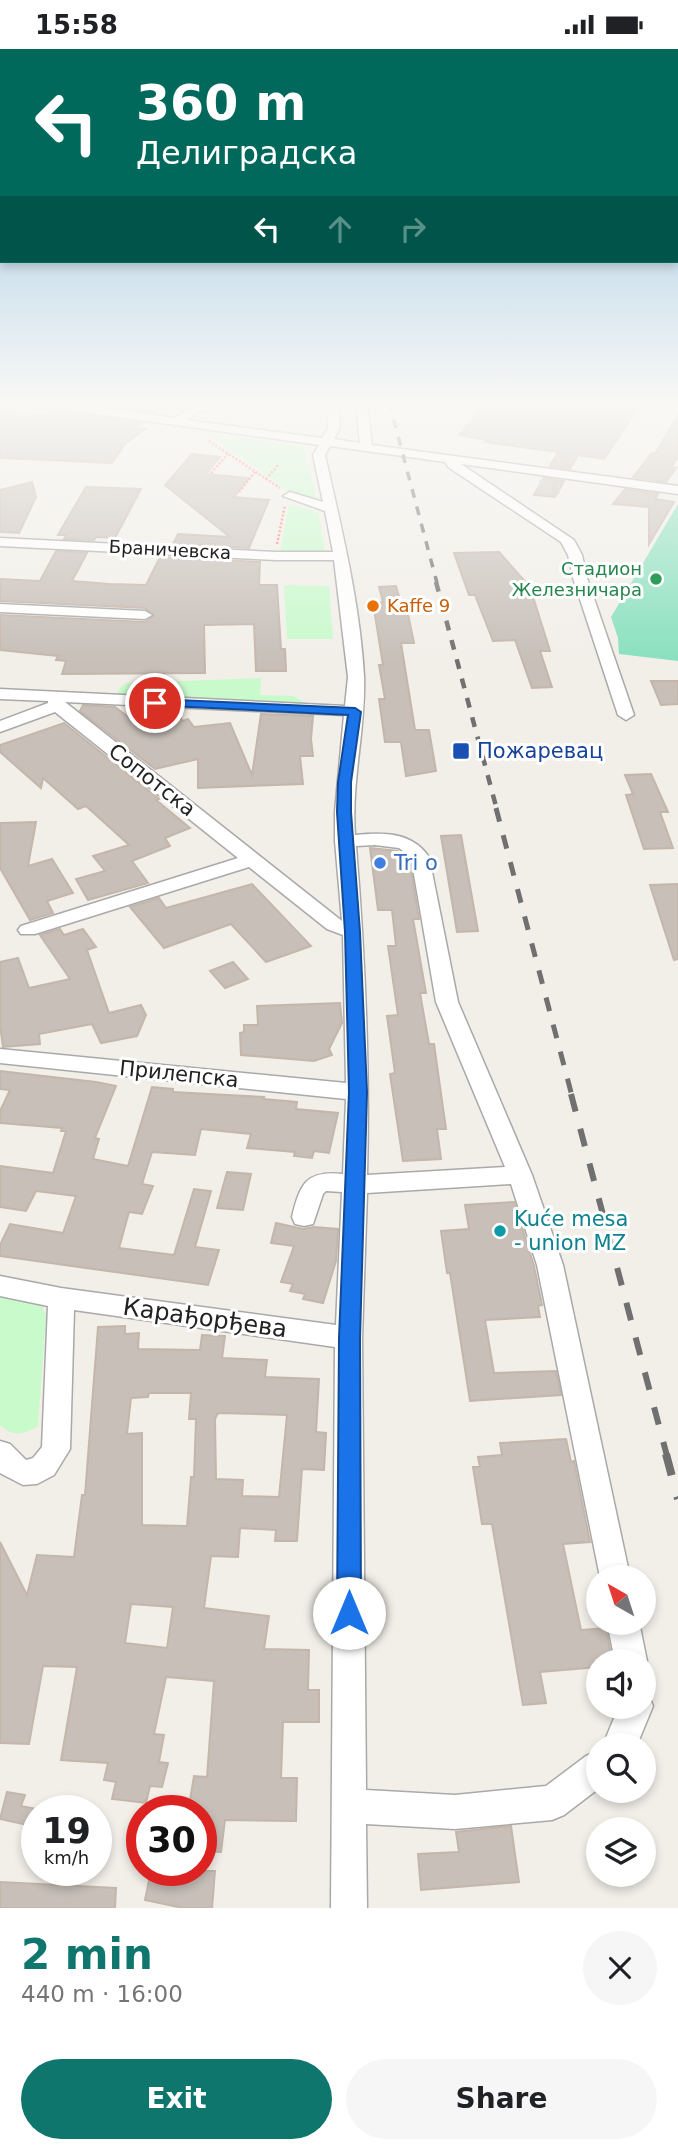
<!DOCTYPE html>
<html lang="en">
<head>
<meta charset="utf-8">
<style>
  :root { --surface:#fff; --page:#f6f6f6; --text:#202124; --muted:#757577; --accent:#0f766e }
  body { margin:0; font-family:"DejaVu Sans",sans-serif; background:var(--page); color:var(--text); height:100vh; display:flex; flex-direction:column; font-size:26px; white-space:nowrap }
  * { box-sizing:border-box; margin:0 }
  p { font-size:23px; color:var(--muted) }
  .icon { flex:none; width:38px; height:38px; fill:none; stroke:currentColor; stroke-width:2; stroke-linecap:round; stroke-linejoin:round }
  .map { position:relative; height:1859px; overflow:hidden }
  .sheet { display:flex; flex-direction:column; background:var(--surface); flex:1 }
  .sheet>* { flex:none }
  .banner { position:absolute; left:0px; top:0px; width:679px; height:214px; box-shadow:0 4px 10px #0003; background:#00695c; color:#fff; overflow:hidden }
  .needle { width:46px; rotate:321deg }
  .buttons { position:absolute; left:586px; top:1516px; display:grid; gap:14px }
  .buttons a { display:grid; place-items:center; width:70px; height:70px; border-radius:50%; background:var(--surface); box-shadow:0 4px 10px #0003; font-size:35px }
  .speed { position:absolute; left:21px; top:1746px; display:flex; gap:14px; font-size:35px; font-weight:700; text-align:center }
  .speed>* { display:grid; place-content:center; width:91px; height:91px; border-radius:50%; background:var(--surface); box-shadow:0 4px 10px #0003; line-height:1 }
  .speed small { font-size:18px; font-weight:400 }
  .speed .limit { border:10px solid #d22; background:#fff; color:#111 }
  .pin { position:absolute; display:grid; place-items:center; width:60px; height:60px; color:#fff; margin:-30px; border:4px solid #fff; border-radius:50%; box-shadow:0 2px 7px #0007 }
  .me { position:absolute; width:77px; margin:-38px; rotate:0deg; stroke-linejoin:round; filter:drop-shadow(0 0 5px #0008) }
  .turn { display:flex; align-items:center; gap:24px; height:147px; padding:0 21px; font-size:32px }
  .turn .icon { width:91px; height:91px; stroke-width:2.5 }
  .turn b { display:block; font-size:49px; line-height:60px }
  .lanes { display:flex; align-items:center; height:66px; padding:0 21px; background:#0003; justify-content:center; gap:35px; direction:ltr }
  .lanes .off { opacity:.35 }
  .round { display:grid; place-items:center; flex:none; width:74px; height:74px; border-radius:37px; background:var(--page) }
  .summary { display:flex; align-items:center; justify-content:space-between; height:119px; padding:0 21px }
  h1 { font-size:42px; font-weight:800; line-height:52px; color:var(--accent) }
  .button { display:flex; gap:14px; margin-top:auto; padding:14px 21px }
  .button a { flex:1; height:80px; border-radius:42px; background:var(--accent); color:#fff; font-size:28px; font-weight:800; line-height:80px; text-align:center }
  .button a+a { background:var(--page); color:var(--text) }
  .status { display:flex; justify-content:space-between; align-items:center; height:49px; padding:0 35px; background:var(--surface); direction:ltr }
  .status svg { height:19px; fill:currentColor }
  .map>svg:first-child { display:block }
  .park { fill:#c8facc }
  .pitch { fill:#88e0be }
  .building { fill:#c7bfb8; stroke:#c4b6ab; stroke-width:2; fill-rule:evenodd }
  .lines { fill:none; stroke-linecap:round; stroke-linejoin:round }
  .minor-tunnel { stroke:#c8c6c1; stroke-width:13; stroke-dasharray:13 6; stroke-linecap:butt }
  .minor-casing { stroke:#a9a9a9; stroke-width:3 }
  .path { stroke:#fa8072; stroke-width:2.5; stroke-dasharray:2 2; stroke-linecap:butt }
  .minor { fill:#fff; fill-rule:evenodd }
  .rail-far4 { stroke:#707070; stroke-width:3.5; stroke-dasharray:9 9; stroke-linecap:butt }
  .rail-far3 { stroke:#707070; stroke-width:4.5; stroke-dasharray:10 10; stroke-linecap:butt }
  .rail-far2 { stroke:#707070; stroke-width:5; stroke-dasharray:14 14; stroke-linecap:butt }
  .rail-far1 { stroke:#707070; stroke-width:6; stroke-dasharray:18 18; stroke-linecap:butt }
  .rail { stroke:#707070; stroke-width:8; stroke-dasharray:22 22; stroke-linecap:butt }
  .route { fill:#1a73e8; stroke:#114b97; stroke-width:2 }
  .leisure-dot { fill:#2e9e5b; stroke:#fff; stroke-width:2.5 }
  .food-dot { fill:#e8710a; stroke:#fff; stroke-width:2.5 }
  .transit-dot { fill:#1a4fb4; stroke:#fff; stroke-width:2.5 }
  .shop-dot { fill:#3f7fe0; stroke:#fff; stroke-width:2.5 }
  .culture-dot { fill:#0f9aa8; stroke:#fff; stroke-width:2.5 }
  .labels { text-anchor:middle; stroke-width:6; stroke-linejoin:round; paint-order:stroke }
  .far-street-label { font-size:18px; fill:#222; stroke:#fff }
  .far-leisure-label { font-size:18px; fill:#27864d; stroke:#fff; text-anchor:end }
  .far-food-label { font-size:18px; fill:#c56008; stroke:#fff; text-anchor:start }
  .transit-label { font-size:21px; fill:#164399; stroke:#fff; text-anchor:start }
  .street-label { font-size:21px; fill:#222; stroke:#fff }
  .shop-label { font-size:21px; fill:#366cbe; stroke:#fff; text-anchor:start }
  .culture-label { font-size:21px; fill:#0d838f; stroke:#fff; text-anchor:start }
  .near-street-label { font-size:24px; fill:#222; stroke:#fff }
</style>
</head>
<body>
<div class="status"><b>15:58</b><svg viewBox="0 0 49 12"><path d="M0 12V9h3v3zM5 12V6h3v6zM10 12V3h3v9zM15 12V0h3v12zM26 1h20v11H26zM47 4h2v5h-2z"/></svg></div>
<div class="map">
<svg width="678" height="1859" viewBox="0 0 678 1859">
  <rect width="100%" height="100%" fill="#f2efe9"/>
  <g class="park">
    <polygon points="206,384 304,397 317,452 295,447"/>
    <polygon points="289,455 318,463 325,502 280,504"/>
    <polygon points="284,536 329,537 333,590 287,590"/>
    <polygon points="261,629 260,646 293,647 308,655 116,646 122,636 128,634"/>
    <path d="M0,1248l41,8 5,9 -8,112c-15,9 -25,11 -38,-1z"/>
  </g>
  <polygon class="pitch" points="678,455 678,612 619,605 618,589 611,568"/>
  <g class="building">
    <polygon points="80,353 169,353 155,364"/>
    <polygon points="487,353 642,353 604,410 578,406 570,420 550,417 558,403 485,393 487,391 459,386"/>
    <polygon points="0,360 48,367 48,361 141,374 134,379 145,380 125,395 112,414 0,409"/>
    <polygon points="678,366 678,408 671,418 676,419 666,433 633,428 652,404 655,405"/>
    <polygon points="192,405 220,408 206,425 249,429 234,448 269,451 249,499 173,495 178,485 230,488 165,436"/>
    <polygon points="544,429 564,432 555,448 534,446"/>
    <polygon points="32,433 36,448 19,484 0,483 0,441"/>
    <polygon points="86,438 141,440 115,489 96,488 94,491 64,490 66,486 58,486"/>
    <polygon points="625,440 658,445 655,450 674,453 649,495 649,458 613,455"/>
    <polygon points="56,502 87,504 72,532 109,535 146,536 160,508 260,513 259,536 277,536 281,600 285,600 286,622 256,622 254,575 204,576 205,624 62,625 66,612 56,611 58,607 0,601 0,566 145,573 154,567 145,559 0,552 0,530 40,532"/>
    <polygon points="499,503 530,538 550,602 540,602 552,638 532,639 515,591 493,592 475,546 469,546 454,504"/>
    <polygon points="396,537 404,565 408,565 414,594 401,594 415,681 429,681 436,722 406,727 401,693 385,693 379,650 385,650 379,616 383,616 373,554 383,553 379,538"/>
    <polygon points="651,632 678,632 678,655 661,656"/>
    <polygon points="83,656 115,658 131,670 174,662 183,672 188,670 194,678 230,674 252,726 261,665 313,667 311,690 313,707 300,707 303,735 198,739 198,710 155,720 80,662"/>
    <polygon points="64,674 159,750 156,751 190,779 165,789 170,797 132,812 148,834 88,851 76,830 105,822 93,807 129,796 86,757 78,760 43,729 41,739 0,703 0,696"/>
    <polygon points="651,725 668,763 660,763 673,799 644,800 626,746 633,745 625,726"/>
    <polygon points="36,773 28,817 52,810 73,844 47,852 53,864 30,871 0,819 0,774"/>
    <polygon points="461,786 478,882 457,883 441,787"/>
    <polygon points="370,799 398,802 409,809 419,870 413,870 426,944 420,944 429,995 434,995 446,1080 437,1080 441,1110 403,1112 390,1025 395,1024 387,967 398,966 388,897 396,897 392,861 378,861"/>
    <polygon points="252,835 311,897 266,913 231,875 164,899 130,858 159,849 166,859"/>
    <polygon points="678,835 678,910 674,911 650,836"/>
    <polygon points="60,880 64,886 83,880 96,898 87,901 109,964 141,956 146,966 137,987 101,994 92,975 39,985 40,995 3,998 0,977 0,913 18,909 29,939 70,930 40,886"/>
    <polygon points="233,913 248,930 225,939 210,922"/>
    <polygon points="340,954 342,974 329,1000 332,1006 314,1012 241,1006 240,984 244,983 244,976 258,976 257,957"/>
    <polygon points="0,1022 96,1033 116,1037 95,1089 99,1090 93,1110 128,1117 152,1038 173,1040 173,1043 264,1048 263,1050 297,1053 296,1060 338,1064 329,1104 314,1102 312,1109 294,1107 295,1103 247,1099 251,1085 201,1080 195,1106 152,1103 142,1135 153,1137 142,1165 129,1163 119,1199 174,1206 194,1140 211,1142 195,1198 219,1201 208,1236 0,1207 0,1196 10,1175 63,1184 76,1147 36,1142 26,1162 0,1158 0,1117 53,1124 66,1082 61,1082 62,1079 0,1074 0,1062 10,1041 0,1040"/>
    <polygon points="227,1123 251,1125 243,1161 217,1159"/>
    <polygon points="514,1153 534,1217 542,1256 538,1257 540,1268 485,1271 494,1324 556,1322 561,1346 470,1352 450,1224 447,1224 441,1182 469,1180 465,1156"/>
    <polygon points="276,1174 303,1180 314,1178 338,1180 336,1212 323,1254 303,1250 305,1245 290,1242 293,1235 281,1233 294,1197 271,1194"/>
    <path d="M125,1277v8l14,-1 -1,16 62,1 2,-15 23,1 -3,22 45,2 -2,17 54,2 -3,53 10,1 -2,37 -22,-1 -5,72h-22l1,-11 -36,-2 -2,29 -27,-1 -7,52 65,8 -5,33 45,1 -1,40h11v32h-36l-2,56h16l-1,43 -71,-1 -4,32 -20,-1v-44l-12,-1 5,-30 13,1 7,-96 -48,-4 -12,57 10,1 -5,27 9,1 -6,24 -12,-1 -4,17 -34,-4 4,-17 -12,-2 4,-17 -47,-3 16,-93 -34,-1 -14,78 -29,-1v-201l27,53 10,-40 37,2 8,-62h3l13,-168zM149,1344h42l-2,26h7l-2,58h-3l-4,49 -45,-1v-92l-15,1 4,-36 17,-1zM218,1364l69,2 -8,82 -37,-1 1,-16 -27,-1 -1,-60zM131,1555l42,3 -6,41 -42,-5z"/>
    <polygon points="566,1390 571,1413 574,1412 590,1493 563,1495 581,1581 606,1579 612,1612 598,1612 598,1618 540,1623 546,1654 523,1656 492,1475 482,1475 473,1418 480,1418 478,1408 502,1406 500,1394"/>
    <polygon points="7,1743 25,1746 21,1757 37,1760 37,1778 0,1770"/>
    <polygon points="511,1777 519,1833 421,1841 418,1805 459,1803 456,1783"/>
    <polygon points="151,1822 215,1822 212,1859 183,1859 145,1851"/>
    <polygon points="0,1833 116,1839 115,1859 0,1859"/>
  </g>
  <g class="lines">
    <polyline class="minor-tunnel" points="539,437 560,439"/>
    <g class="minor-casing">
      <g id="minor">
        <path d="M26,353h33l115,16c18,-12 33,-16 55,-16l-33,11 -9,7 135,18 6,-10 -2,-26h12l2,26 -6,11 26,4 -5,-41h12l5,43 306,41v8l-217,-30 113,76 8,15 5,23 47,137 -8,5 -8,-5 -45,-137 -5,-23 -7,-13 -113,-75 -3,-5 -115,-16 -5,9c16,71 35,148 39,221 2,52 -13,105 -9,159 29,-3 57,-3 74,22l29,145 74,173 31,90 67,312h-30l-63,-312 -26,-81 -144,9 -5,145 4,452 89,5 91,-9 40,-30 12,-5v38l-34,26 -12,5 -97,9 -89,-5 1,84h-36l4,-561 -261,-37 -4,139 -16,26 -17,9 -14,1 -23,-12v-32l10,3 16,16 7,-2 9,-11 6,-141 -48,-10v-20l61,12 275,37 6,-133 -16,-1 -3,3 -10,30 -9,2 -9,-2 -3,-7c8,-33 14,-47 51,-43l3,-75 -346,-36v-14l346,34 -3,-148 -16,-6 -78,-62 -214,67h-14l-3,-4 3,-4 217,-68 -183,-146 -55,20v-11l48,-18v-2l-48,-2v-10l345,17 3,-29 -14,-117h-58l-276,-14v-8l276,14h57l-8,-41 -42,-15 7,-4 33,10 -10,-47 6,-10 -287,-40zM65,653l279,13 -9,97v29l7,80zM375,796l24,3 12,9 25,145 69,165 -138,8c3,-110 -2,-219 -11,-329z"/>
        <polygon points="0,555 145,562 152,566 145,570 0,563"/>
        <polygon points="607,1573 639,1573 647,1612 644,1619 644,1612 615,1612"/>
        <polygon points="644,1644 648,1645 653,1657 637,1696 603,1696 619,1657 644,1657"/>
      </g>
    </g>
    <g class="path">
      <polyline points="209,392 280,439"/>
      <polyline points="211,424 228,405"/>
      <polyline points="266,430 279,415"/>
      <polyline points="239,443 255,423"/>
      <polyline points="277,495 285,456"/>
    </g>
    <use href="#minor" class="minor"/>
    <polyline class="rail-far4" points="389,353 437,534"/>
    <polyline class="rail-far3" points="436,533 497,761"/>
    <polyline class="rail-far2" points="496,759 572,1047"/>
    <polyline class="rail-far1" points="571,1045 667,1407"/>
    <polyline class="rail" points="666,1405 678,1450"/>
  </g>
  <linearGradient id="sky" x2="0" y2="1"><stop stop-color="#8fc0e4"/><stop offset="0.58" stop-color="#f9f8f5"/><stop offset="1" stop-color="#f9f8f5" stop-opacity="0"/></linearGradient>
  <rect width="678" height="613" fill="url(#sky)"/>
  <polygon class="route" points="155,650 355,659 361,663 351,733 351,763 360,883 367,1043 360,1289 361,1564 358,1572 349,1576 341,1572 337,1564 339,1289 349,1043 345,883 337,763 338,733 348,666 150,656 149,654"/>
  <circle class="leisure-dot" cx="656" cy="530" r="7"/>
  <circle class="food-dot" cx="373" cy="557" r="7"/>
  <rect class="transit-dot" x="452" y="693" width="18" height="18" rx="3.5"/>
  <circle class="shop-dot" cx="380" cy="814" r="7"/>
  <circle class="culture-dot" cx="500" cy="1182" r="7"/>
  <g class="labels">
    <g class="far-street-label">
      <text transform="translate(170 501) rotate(3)" y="6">Браничевска</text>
    </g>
    <g class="far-leisure-label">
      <text x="642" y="526">Стадион<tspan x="642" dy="21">Железничара</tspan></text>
    </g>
    <g class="far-food-label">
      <text x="387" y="563">Kaffe 9</text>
    </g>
    <g class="transit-label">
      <text x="477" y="709">Пожаревац</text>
    </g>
    <g class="street-label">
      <text transform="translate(152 731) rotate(38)" y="7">Сопотска</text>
      <text transform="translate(179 1025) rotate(6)" y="7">Прилепска</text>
    </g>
    <g class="shop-label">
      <text x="394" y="821">Tri o</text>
    </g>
    <g class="culture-label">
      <text x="514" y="1177">Kuće mesa<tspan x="514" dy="24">- union MZ</tspan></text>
    </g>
    <g class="near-street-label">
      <text transform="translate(205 1269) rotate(8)" y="8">Карађорђева</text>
    </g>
  </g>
</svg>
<div class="buttons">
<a><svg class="needle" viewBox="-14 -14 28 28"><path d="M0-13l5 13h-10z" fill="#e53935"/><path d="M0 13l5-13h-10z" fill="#757577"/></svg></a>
<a><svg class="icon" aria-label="sound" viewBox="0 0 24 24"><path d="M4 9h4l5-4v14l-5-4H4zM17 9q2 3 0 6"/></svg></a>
<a><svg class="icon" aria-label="search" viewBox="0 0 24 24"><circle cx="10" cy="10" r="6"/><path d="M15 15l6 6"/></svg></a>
<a><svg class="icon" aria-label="layers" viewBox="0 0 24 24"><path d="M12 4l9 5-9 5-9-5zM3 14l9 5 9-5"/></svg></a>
</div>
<div class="speed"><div>19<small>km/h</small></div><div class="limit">30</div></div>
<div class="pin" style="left:155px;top:654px;background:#d93025"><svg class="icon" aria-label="arrive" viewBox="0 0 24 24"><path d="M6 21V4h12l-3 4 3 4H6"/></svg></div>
<svg class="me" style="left:349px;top:1564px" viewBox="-20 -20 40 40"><circle r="19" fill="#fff"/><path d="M0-13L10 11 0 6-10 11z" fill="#1a73e8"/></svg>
<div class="banner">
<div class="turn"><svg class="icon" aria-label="left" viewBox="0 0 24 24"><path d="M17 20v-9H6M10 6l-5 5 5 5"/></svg><div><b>360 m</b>Делиградска</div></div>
<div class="lanes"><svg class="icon" aria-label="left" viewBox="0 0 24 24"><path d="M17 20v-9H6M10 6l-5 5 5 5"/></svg><svg class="icon off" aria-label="ahead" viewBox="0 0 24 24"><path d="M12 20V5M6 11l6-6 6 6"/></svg><svg class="icon off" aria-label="right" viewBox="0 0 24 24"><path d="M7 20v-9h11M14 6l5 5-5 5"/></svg></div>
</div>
</div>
<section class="sheet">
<div class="summary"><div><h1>2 min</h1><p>440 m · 16:00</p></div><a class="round"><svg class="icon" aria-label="close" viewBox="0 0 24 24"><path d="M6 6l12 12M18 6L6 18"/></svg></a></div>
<div class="button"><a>Exit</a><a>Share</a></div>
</section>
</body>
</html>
